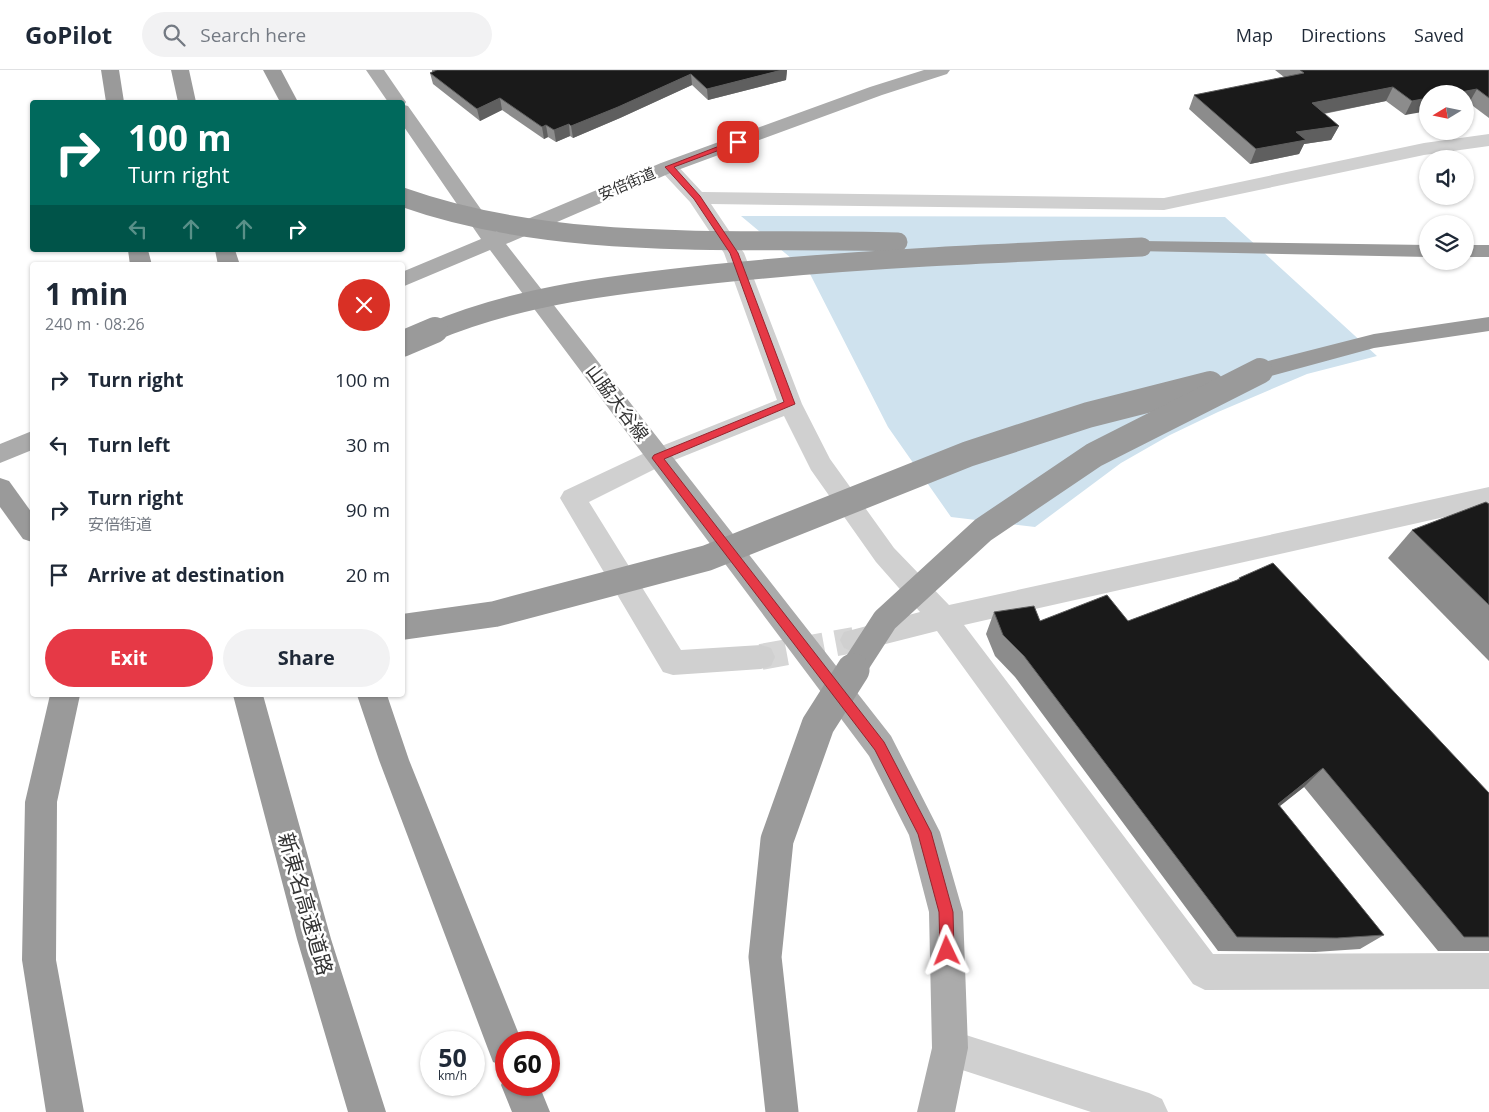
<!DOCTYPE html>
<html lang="en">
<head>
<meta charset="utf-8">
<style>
  :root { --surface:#fff; --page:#f2f2f3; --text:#1f2937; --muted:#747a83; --line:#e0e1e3; --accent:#e63946 }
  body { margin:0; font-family:"Open Sans","Noto Sans JP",sans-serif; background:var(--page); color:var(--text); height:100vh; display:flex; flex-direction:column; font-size:19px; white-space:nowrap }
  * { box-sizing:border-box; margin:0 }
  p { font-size:16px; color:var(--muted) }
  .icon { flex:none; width:28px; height:28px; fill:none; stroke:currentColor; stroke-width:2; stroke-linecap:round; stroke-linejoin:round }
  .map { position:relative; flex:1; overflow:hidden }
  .side { position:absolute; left:30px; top:192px; width:375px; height:435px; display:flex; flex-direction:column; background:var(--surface); border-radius:5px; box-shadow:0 1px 4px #0004 }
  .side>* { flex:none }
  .guide { position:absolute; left:30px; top:30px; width:375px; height:152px; border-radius:5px; box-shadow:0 1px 4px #0004; background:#00695c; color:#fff; overflow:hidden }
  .needle { width:32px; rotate:260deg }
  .controls { position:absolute; left:1419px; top:15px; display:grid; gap:10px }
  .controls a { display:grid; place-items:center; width:55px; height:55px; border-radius:50%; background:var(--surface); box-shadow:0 1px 4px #0004; font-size:25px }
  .speed { position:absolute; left:420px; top:961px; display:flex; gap:10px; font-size:25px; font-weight:700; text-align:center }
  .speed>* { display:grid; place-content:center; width:65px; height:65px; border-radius:50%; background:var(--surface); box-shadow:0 1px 4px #0004; line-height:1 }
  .speed small { font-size:12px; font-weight:400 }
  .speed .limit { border:8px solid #d22; background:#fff; color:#111 }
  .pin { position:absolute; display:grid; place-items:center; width:42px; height:42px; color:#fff; margin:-21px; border-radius:10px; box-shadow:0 2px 8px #0006 }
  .me { position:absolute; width:55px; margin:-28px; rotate:358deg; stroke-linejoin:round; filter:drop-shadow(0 0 4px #0008) }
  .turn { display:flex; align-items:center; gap:18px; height:105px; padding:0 15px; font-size:22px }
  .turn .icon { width:65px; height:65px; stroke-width:2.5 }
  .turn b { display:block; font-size:35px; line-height:42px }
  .lanes { display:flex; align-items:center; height:48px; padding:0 15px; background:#0003; justify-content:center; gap:25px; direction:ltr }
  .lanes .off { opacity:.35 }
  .round { display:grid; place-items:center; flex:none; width:52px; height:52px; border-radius:26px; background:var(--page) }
  .headline { display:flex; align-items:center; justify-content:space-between; height:85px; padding:0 15px }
  h1 { font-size:30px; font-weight:700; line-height:38px }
  .action { display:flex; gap:10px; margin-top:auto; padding:10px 15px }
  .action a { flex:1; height:58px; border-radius:30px; background:var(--accent); color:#fff; font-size:20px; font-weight:700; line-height:58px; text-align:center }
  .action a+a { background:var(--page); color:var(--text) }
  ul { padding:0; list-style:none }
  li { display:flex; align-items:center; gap:15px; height:65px; padding:0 15px }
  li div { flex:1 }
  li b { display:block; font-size:19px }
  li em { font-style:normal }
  header { display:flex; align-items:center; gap:30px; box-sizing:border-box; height:70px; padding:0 25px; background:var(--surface); border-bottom:1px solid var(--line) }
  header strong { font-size:24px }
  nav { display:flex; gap:28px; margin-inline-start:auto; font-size:18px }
  .search { width:350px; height:45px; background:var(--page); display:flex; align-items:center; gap:12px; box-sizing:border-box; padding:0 18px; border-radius:28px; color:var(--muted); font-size:19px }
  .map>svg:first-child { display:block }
  .water { fill:#cfe2ee }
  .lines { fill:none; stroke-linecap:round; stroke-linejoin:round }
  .minor-tunnel { stroke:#d6d6d6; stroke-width:26; stroke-dasharray:26 12; stroke-linecap:butt }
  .minor { fill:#d0d0d0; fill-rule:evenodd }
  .major { fill:#ababab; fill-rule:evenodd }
  .highway { fill:#9a9a9a; fill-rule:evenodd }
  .highway-bridge-far2 { stroke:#9a9a9a; stroke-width:19 }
  .highway-bridge-far1 { stroke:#9a9a9a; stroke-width:26 }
  .highway-bridge { stroke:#9a9a9a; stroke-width:33 }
  .wall { fill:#8c8c8c }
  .shaded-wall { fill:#5f5f5f }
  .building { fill:#1a1a1a; stroke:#5f5f5f }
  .route { fill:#e63946; stroke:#96252e }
  .labels { text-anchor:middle; stroke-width:5; stroke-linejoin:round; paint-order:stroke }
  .far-street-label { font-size:15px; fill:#333; stroke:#fff }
  .street-label { font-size:18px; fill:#333; stroke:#fff }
  .near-street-label { font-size:21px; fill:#333; stroke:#fff }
</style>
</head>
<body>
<header>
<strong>GoPilot</strong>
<div class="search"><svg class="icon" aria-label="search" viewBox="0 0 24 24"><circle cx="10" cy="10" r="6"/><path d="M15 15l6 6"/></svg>Search here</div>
<nav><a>Map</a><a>Directions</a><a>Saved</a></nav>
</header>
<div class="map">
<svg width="1489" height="1042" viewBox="0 0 1489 1042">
  <rect width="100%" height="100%" fill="#fff"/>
  <polygon class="water" points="741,146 1225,147 1377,286 1307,304 1218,342 1170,365 1121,393 1035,457 951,447 888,357 810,204"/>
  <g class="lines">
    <polyline class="minor-tunnel" points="761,587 854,570"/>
    <g class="minor">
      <polygon points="1489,64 1489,76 1424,85 1164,140 711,134 744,183 802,334 830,389 894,478 949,535 1489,417 1489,437 964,555 1213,884 1489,883 1489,919 1205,920 1193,914 937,561 854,582 844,578 840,570 844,562 920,542 876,492 811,400 784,346 667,393 589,432 681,580 761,575 771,578 775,587 771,596 761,599 673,605 663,602 560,428 564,421 649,381 777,330 724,183 690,132 661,101 658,97 661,93 675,93 702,122 1164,128 1424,73"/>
      <polygon points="950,960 1149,1023 1162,1029 1168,1042 1091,1042 950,996 937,991 932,978 937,965"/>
    </g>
    <g class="major">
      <polygon points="366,0 384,0 406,32 404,35 408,36 497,162 661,93 870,17 924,0 950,0 947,4 882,25 675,101 506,174 891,666 940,762 963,842 968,978 955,1042 917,1042 932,978 929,842 909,765 869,686 490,180 402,217 402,202 481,169 402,54 402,32 388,32"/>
      <polygon points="32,361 32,380 0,393 0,374"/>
    </g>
    <g class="highway">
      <polygon points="101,0 119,0 124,32 106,32"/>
      <polygon points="171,0 189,0 196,32 178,32"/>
      <polygon points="263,0 281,0 298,32 280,32"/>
      <polygon points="1142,171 1428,175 1428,187 1135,181 1132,177 1135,173"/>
      <rect x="1465" y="175" width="24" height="12"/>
      <polygon points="128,180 148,180 152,195 130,195"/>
      <polygon points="215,180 235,180 240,195 218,195"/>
      <polygon points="1489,247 1489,261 1374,278 1260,309 1252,307 1248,301 1252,295 1374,264"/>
      <polygon points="0,408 9,411 32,443 32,472 23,469 0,437"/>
      <polygon points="50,625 80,625 57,732 56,890 84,1042 46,1042 22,890 25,732"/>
      <polygon points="233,625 263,625 331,869 386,1042 348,1042 297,869"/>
      <polygon points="357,625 387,625 409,690 522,972 506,972 506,997 493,992 488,979 379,690"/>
      <polygon points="506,1003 506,1015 539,1015 550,1042 512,1042 501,1015"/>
    </g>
    <g class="highway-bridge-far2">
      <path d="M402,127c158,56 331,40 496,45"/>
      <path d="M432,262c87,-37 186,-48 280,-58 143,-15 286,-21 430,-27"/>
    </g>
    <g class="highway-bridge-far1">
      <polyline points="402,274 435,260"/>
      <polyline points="402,557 495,544 707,488 968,384 1088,345 1210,314"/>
      <polyline points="852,601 885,550 983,460 1094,385 1260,301"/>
    </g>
    <polyline class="highway-bridge" points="782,1042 765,887 777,770 818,655 853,600"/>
  </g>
  <g class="wall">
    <polygon points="432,0 787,0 786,10 708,30 692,15 620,48 573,68 570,66 556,72 548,67 544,69 502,40 480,51 433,14 430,3 432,2"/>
    <polygon points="1275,0 1489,0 1489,48 1469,33 1465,34 1465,24 1405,45 1386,31 1324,44 1339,56 1331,70 1304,74 1299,84 1250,94 1189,39 1194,25 1284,7"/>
    <polygon points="1489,434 1489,591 1388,488 1412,460"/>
    <polygon points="1239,508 1489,723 1489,881 1438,881 1304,717 1279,736 1384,865 1360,879 1315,882 1218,881 1015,607 995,586 986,564 994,542 1040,551 1128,551 1237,510"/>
  </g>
  <g class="shaded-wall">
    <polygon points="782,0 787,0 786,10 708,30 707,19"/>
    <polygon points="691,4 692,15 620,48 573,68 571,56"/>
    <polygon points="1393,17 1386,31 1306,47 1312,33"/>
    <polygon points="1477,19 1469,33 1465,34 1465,24 1450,24"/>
    <polygon points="500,28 502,40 480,51 477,39"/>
    <polygon points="1428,28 1428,41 1405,45 1412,31"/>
    <polygon points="569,54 570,66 556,72 554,60"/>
    <polygon points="546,55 548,67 544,69 542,57"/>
    <polygon points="1339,56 1331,70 1304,74 1299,84 1250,94 1256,79 1296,62"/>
    <polygon points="1323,698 1304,717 1260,752 1278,734"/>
  </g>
  <g class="building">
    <polygon points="437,0 782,0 707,19 691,4 618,37 571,56 569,54 554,60 546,55 542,57 500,28 477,39 430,3"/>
    <polygon points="1300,0 1489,0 1489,28 1477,19 1450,24 1428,24 1428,28 1412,31 1393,17 1312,33 1339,56 1296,62 1306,70 1256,79 1194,25 1304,3"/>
    <polygon points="1486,432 1489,434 1489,535 1412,460"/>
    <polygon points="1273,493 1489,723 1489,867 1464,867 1323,698 1278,734 1384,865 1337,868 1237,867 1024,586 1003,565 994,542 1034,536 1040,551 1107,525 1128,551 1240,509 1239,508"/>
  </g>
  <polygon class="route" points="735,70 741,72 674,97 700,126 738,183 795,334 664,389 884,672 931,762 953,842 954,881 952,886 947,888 942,886 940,881 939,842 918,764 875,680 652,388 654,385 784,332 730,183 694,129 665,97"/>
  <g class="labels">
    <g class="far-street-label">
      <text transform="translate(627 114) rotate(-23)" y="5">安倍街道</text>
    </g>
    <g class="street-label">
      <text transform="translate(617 333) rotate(53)" y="6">山脇大谷線</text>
    </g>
    <g class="near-street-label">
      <text transform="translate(305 834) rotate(74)" y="7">新東名高速道路</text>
    </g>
  </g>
</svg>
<div class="controls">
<a><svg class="needle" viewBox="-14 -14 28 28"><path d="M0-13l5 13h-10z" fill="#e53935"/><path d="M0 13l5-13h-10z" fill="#747a83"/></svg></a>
<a><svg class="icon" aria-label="sound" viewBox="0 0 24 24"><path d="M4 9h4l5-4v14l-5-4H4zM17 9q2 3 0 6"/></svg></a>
<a><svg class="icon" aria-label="layers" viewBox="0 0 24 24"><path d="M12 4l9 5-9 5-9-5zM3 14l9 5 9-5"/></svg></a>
</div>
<div class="speed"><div>50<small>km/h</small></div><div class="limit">60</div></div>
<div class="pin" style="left:738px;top:72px;background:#d93025"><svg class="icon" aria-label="arrive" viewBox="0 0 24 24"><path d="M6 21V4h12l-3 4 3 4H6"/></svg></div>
<svg class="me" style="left:947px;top:881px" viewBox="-20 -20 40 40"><path d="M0-17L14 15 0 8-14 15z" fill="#e63946" stroke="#fff" stroke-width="4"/></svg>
<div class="guide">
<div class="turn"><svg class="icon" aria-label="right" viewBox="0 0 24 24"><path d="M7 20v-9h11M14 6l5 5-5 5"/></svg><div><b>100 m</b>Turn right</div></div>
<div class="lanes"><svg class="icon off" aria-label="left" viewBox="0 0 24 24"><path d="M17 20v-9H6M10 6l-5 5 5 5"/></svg><svg class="icon off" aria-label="ahead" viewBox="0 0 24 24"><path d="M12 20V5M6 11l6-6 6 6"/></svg><svg class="icon off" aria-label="ahead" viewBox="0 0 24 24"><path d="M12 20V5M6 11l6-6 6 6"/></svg><svg class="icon" aria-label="right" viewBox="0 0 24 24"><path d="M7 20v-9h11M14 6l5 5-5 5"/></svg></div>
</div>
<section class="side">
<div class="headline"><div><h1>1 min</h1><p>240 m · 08:26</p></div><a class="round" style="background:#d93025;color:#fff"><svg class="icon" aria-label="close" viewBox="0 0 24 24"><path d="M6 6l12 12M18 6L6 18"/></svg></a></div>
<ul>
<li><svg class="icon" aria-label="right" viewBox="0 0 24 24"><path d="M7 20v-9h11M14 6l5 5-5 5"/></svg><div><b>Turn right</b></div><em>100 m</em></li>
<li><svg class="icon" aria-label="left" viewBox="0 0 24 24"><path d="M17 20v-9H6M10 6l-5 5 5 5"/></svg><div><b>Turn left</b></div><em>30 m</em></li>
<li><svg class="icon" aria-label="right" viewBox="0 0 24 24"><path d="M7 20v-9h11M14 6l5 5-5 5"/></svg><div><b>Turn right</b><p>安倍街道</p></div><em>90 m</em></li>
<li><svg class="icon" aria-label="arrive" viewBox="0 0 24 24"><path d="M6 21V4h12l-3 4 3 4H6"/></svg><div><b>Arrive at destination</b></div><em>20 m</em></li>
</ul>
<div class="action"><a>Exit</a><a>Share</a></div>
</section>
</div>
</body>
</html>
